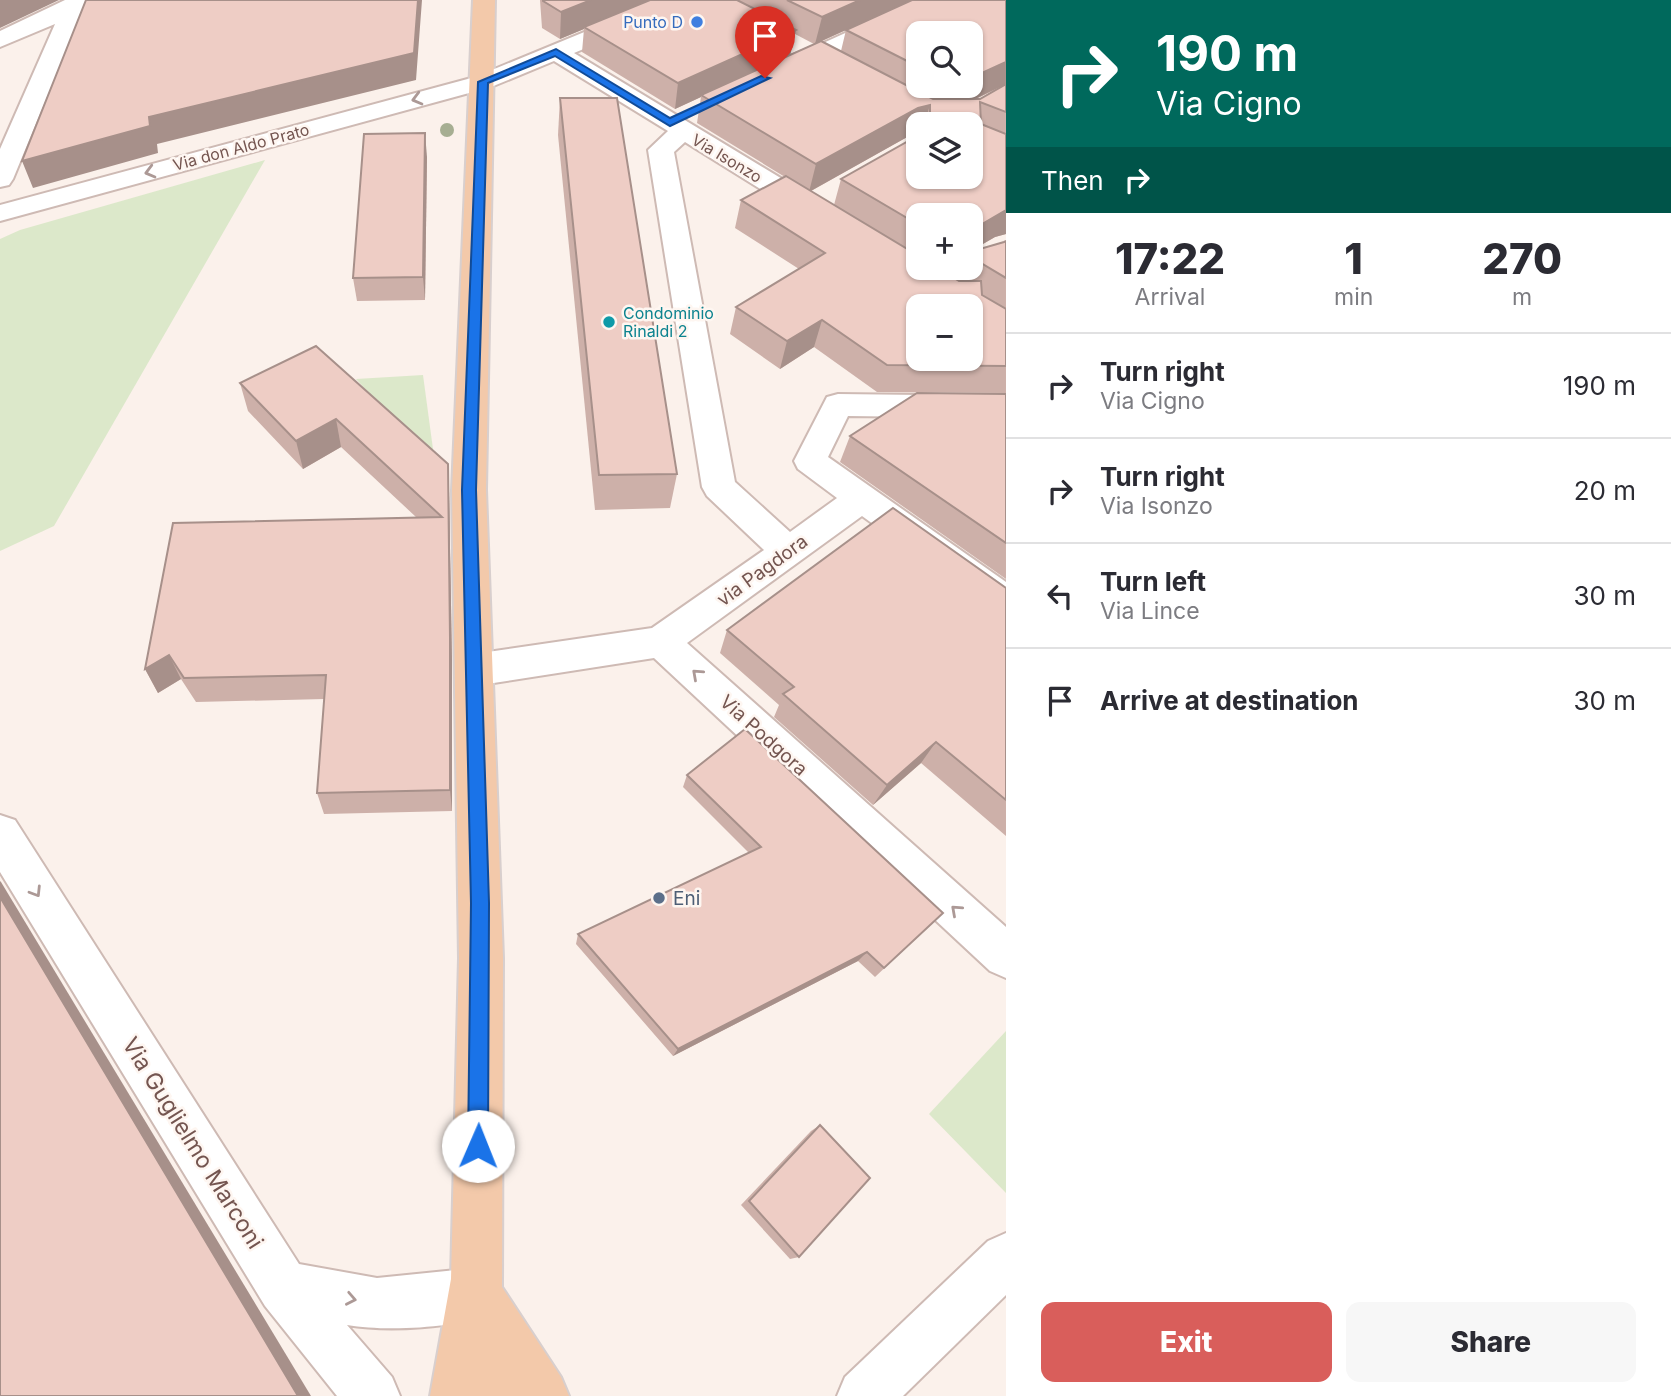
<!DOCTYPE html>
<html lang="en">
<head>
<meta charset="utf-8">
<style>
  :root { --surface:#fff; --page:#f7f7f7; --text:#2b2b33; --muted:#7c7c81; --line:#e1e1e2; --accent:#d95e5b }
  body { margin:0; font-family:Inter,sans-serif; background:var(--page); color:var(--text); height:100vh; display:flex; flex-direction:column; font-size:26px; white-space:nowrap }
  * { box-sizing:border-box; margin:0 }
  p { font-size:23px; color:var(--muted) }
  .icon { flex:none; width:38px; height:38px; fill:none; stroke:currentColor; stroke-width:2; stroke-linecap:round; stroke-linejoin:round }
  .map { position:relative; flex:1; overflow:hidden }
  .drawer { display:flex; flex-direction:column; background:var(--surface); width:665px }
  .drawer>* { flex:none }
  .guide { background:#00695c; color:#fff; overflow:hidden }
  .tools { position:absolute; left:906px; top:21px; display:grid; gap:14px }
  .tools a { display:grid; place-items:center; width:77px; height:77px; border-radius:14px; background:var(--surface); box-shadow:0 2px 5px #0004; font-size:35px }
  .pin { position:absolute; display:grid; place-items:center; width:60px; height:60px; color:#fff; margin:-72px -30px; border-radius:50% 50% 50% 0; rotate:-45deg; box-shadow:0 0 7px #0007 }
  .pin .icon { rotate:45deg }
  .me { position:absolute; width:77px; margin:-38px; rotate:1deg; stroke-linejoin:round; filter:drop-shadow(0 0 5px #0008) }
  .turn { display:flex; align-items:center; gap:24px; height:147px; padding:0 35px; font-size:32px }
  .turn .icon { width:91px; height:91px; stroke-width:2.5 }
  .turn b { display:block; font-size:49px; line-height:60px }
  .then { display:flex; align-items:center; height:66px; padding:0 35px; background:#0003; gap:14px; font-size:26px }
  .eta { display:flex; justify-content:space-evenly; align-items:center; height:119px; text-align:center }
  .eta b { font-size:42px; font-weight:800; line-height:49px }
  .action { display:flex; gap:14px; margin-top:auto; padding:14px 35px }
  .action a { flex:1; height:80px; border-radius:14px; background:var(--accent); color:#fff; font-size:28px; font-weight:800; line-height:80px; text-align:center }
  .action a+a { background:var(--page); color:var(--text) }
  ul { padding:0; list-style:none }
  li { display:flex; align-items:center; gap:21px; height:105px; padding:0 35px; border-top:2px solid var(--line) }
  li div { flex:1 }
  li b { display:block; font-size:26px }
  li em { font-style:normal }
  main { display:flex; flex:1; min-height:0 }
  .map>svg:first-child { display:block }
  .green { fill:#dce8ca }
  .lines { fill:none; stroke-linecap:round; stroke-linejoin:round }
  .minor-casing { stroke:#cebab4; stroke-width:4 }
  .major-casing { stroke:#d8cfce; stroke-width:4 }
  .minor { fill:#fff; fill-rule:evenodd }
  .major { fill:#f3c9aa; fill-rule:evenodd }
  .tree { fill:#a6ae92 }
  .wall { fill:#cdb0a9; fill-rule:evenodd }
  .shaded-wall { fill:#a7908a }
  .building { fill:#eecdc5; stroke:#a7908a; stroke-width:2; fill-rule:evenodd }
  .oneway { stroke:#ac9996 }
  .route { fill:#1a73e8; stroke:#114b97; stroke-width:2 }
  .shop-dot { fill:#3f7fe0; stroke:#fef6f1; stroke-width:2.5 }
  .culture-dot { fill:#0f9aa8; stroke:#fef6f1; stroke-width:2.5 }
  .service-dot { fill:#5c6f8a; stroke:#fef6f1; stroke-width:2.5 }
  .labels { text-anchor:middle; stroke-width:5; stroke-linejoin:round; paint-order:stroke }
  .far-shop-label { font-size:16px; fill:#366cbe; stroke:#fef6f1; text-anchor:end }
  .far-street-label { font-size:16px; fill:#745550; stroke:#fef6f1 }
  .far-culture-label { font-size:16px; fill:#0d838f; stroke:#fef6f1; text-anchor:start }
  .street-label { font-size:19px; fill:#745550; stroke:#fef6f1 }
  .service-label { font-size:19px; fill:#4e5e75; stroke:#fef6f1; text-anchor:start }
  .near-street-label { font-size:23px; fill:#745550; stroke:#fef6f1 }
</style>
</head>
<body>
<main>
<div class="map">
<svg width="1006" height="1396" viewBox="0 0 1006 1396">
  <rect width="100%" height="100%" fill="#fbf1eb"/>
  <g class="green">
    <polygon points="265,160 54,526 0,551 0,239 20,230"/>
    <polygon points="423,375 435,464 356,379"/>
    <polygon points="1006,1031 1006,1193 929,1114"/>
  </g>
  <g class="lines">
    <g class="minor-casing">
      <g id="minor">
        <polygon points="65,0 87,0 13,179 9,185 0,187 0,149 55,24 0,47 0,31"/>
        <polygon points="662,0 692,0 689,5 574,53 827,206 831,212 827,218 817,220 807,218 685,142 674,152 735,482 790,532 837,498 798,469 794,461 827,397 838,394 1006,396 1006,418 848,416 828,457 1006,582 1006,615 993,611 862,516 687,643 1006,927 1006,978 990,971 654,658 474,686 461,681 455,670 461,659 474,654 652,628 764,550 707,496 702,487 648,150 668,131 554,61 491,87 0,221 0,205 475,77"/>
        <polygon points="918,0 947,0 944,5 793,74 777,74 773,69 777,64"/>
        <path d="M0,815l15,5 284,444 78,14 99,-10 19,7 7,19 -7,19c-39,15 -107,19 -148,12l45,52 8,19h-63l-72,-90 -265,-434z"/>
        <polygon points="1006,1233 1006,1295 903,1396 837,1396 845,1377 988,1241"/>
      </g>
    </g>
    <g class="major-casing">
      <polygon id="major" points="473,0 495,0 486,490 503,958 502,1287 561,1377 569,1396 430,1396 451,1279 459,958 452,490"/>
    </g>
    <use href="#minor" class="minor"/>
    <use href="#major" class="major"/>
  </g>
  <circle class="tree" cx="447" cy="130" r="7"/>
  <g class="wall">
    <path d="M540,0h466v234l-11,3 -19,11 4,1 24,-7 2,-1v152l-129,-1 -63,-45 -34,22 -50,-35 6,-27 63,-38 -64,-41 6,-28 44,-23 -88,-54 4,-26 -26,12 -93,-57 2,-23 -24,10 -18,-11zM846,30l-5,21 -19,-10zM919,33l52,53h-52zM795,34l19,10 -24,10zM1002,86l-22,13h-4zM919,124h52l-130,55 -7,26 -23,-14 98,-55zM919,215h52v53h-52z"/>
    <polygon points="560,98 677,474 670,508 595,510 558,135"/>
    <polygon points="427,157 425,300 357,301 353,278"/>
    <polygon points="316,346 448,464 449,491 452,661 452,811 324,814 317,793 324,699 196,702 181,679 158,693 145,669 416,517 341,447 303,469 248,411 240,383"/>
    <polygon points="1006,394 1006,579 840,462 850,436"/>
    <polygon points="1006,588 1006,836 921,763 873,805 774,717 779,705 720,653 727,630"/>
    <polygon points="687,775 943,913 875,977 858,961 673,1056 576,944 578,934 749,853 683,787"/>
    <polygon points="820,1125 799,1257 790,1259 741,1205 811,1131"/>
  </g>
  <g class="shaded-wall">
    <polygon points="0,0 59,0 0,28"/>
    <polygon points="418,0 422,0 416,80 157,144 158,153 33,188 22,161 149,117"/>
    <polygon points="591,0 655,0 584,27 584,29 560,39 561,12"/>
    <polygon points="860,0 912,0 815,44 822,17"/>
    <polygon points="796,30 790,56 701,95 701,97 675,109 678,83"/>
    <polygon points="1006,62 1006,84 946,113 956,86 971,86 971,78"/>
    <polygon points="930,105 924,124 919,124 919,133 909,136 809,192 816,164 918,108"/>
    <polygon points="425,133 427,157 425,300 423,277"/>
    <polygon points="1006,210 1006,234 995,237 976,248 971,257 971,239 982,224"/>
    <polygon points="822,320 814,347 780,369 787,341"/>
    <polygon points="336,419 341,447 303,469 296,441"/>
    <polygon points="448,464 449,491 452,661 452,811 450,790"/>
    <polygon points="169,655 181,679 158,693 145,669"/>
    <polygon points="936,742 921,763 873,805 887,785"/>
    <polygon points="0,881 1,882 311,1396 298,1396 0,897"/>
    <polygon points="867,952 858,961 673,1056 678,1049"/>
  </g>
  <g class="building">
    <polygon points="86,0 418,0 414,53 149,117 150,126 22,161"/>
    <polygon points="543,0 591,0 561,12 543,1"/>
    <polygon points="650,0 737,0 796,30 678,83 584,27"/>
    <polygon points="787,0 860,0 822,17"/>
    <polygon points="912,0 1006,0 1006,62 971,78 971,33 919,33 919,67 846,30"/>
    <polygon points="821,41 933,99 980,99 1006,84 1006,112 980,102 981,124 1006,134 1006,210 982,224 980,238 971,239 971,215 919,215 919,225 841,179 919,135 919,177 971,177 971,124 930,124 930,105 918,108 816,164 701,95"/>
    <polygon points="560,98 617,98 677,474 599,475"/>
    <polygon points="425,133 423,277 353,278 364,134"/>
    <path d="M786,176l133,80v12h19l21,13h22l1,14 24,14v57l-119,-1 -65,-45 -35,21 -51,-34 89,-54 -84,-53zM919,306h52v53h-52z"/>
    <polygon points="1006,241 1006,278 971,257 971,247 980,249 1004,242"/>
    <polygon points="316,346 448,464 450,637 450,790 317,793 326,675 184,678 169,655 145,669 173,523 442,517 336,419 296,441 240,383"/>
    <polygon points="917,393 1006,394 1006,543 850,436"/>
    <polygon points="893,508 1006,588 1006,800 936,742 887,785 783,694 794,687 727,630"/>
    <polygon points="745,729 943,913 884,968 867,952 678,1049 578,934 761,847 687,775"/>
    <polygon points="0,897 298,1396 0,1396"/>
    <polygon points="820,1125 870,1178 799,1257 749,1201"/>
  </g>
  <defs><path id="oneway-chevron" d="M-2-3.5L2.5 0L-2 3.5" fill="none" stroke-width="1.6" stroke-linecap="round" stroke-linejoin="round" transform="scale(1.75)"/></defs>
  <g class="oneway">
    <use href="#oneway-chevron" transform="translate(417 99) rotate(165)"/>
    <use href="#oneway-chevron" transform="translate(150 172) rotate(165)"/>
    <use href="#oneway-chevron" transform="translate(697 674) rotate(-138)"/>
    <use href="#oneway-chevron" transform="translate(36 892) rotate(58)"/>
    <use href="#oneway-chevron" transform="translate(956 910) rotate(-138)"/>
    <use href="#oneway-chevron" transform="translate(351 1299) rotate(11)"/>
  </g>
  <polygon class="route" points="556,49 670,118 761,76 770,78 670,126 555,56 488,83 476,490 489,903 488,1146 485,1153 478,1156 471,1153 468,1146 471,903 462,490 478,82"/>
  <circle class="shop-dot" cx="697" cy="22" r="7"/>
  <circle class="culture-dot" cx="609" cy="322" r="7"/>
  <circle class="service-dot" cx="659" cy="898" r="7"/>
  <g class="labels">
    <g class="far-shop-label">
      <text x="683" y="28">Punto D</text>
    </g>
    <g class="far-street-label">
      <text transform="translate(241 147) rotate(-15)" y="6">Via don Aldo Prato</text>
      <text transform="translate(727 158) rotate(31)" y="6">Via Isonzo</text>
    </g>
    <g class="far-culture-label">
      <text x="623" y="319">Condominio<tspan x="623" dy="18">Rinaldi 2</tspan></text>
    </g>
    <g class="street-label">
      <text transform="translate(762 570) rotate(-36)" y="7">via Pagdora</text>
      <text transform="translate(764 735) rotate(42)" y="7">Via Podgora</text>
    </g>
    <g class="service-label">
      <text x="673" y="905">Eni</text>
    </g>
    <g class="near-street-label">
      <text transform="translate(193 1143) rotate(58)" y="8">Via Guglielmo Marconi</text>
    </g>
  </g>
</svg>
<div class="tools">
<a><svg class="icon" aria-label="search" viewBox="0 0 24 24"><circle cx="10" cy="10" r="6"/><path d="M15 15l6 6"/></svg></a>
<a><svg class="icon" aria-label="layers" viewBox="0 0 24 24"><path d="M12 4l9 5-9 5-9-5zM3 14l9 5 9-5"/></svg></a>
<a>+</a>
<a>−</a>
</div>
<div class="pin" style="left:765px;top:78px;background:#d93025"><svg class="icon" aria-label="arrive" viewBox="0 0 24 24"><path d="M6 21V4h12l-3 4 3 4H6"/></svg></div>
<svg class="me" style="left:478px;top:1146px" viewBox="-20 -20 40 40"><circle r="19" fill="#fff"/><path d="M0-13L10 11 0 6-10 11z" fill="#1a73e8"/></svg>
</div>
<section class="drawer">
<div class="guide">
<div class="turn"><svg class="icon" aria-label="right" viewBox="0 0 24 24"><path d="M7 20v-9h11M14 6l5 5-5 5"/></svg><div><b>190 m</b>Via Cigno</div></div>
<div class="then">Then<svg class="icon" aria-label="right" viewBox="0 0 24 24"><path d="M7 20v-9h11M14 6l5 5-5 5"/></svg></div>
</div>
<div class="eta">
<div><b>17:22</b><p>Arrival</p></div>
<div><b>1</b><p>min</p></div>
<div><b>270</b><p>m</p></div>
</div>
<ul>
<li><svg class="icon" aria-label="right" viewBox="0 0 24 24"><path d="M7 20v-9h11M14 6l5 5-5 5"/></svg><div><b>Turn right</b><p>Via Cigno</p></div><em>190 m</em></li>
<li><svg class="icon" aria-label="right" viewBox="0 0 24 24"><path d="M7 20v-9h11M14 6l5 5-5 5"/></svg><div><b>Turn right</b><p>Via Isonzo</p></div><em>20 m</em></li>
<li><svg class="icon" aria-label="left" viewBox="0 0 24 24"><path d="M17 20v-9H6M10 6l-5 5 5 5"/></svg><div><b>Turn left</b><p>Via Lince</p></div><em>30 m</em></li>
<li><svg class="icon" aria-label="arrive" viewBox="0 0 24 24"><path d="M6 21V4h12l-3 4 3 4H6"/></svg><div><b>Arrive at destination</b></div><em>30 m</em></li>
</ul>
<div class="action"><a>Exit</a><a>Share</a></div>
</section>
</main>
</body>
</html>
